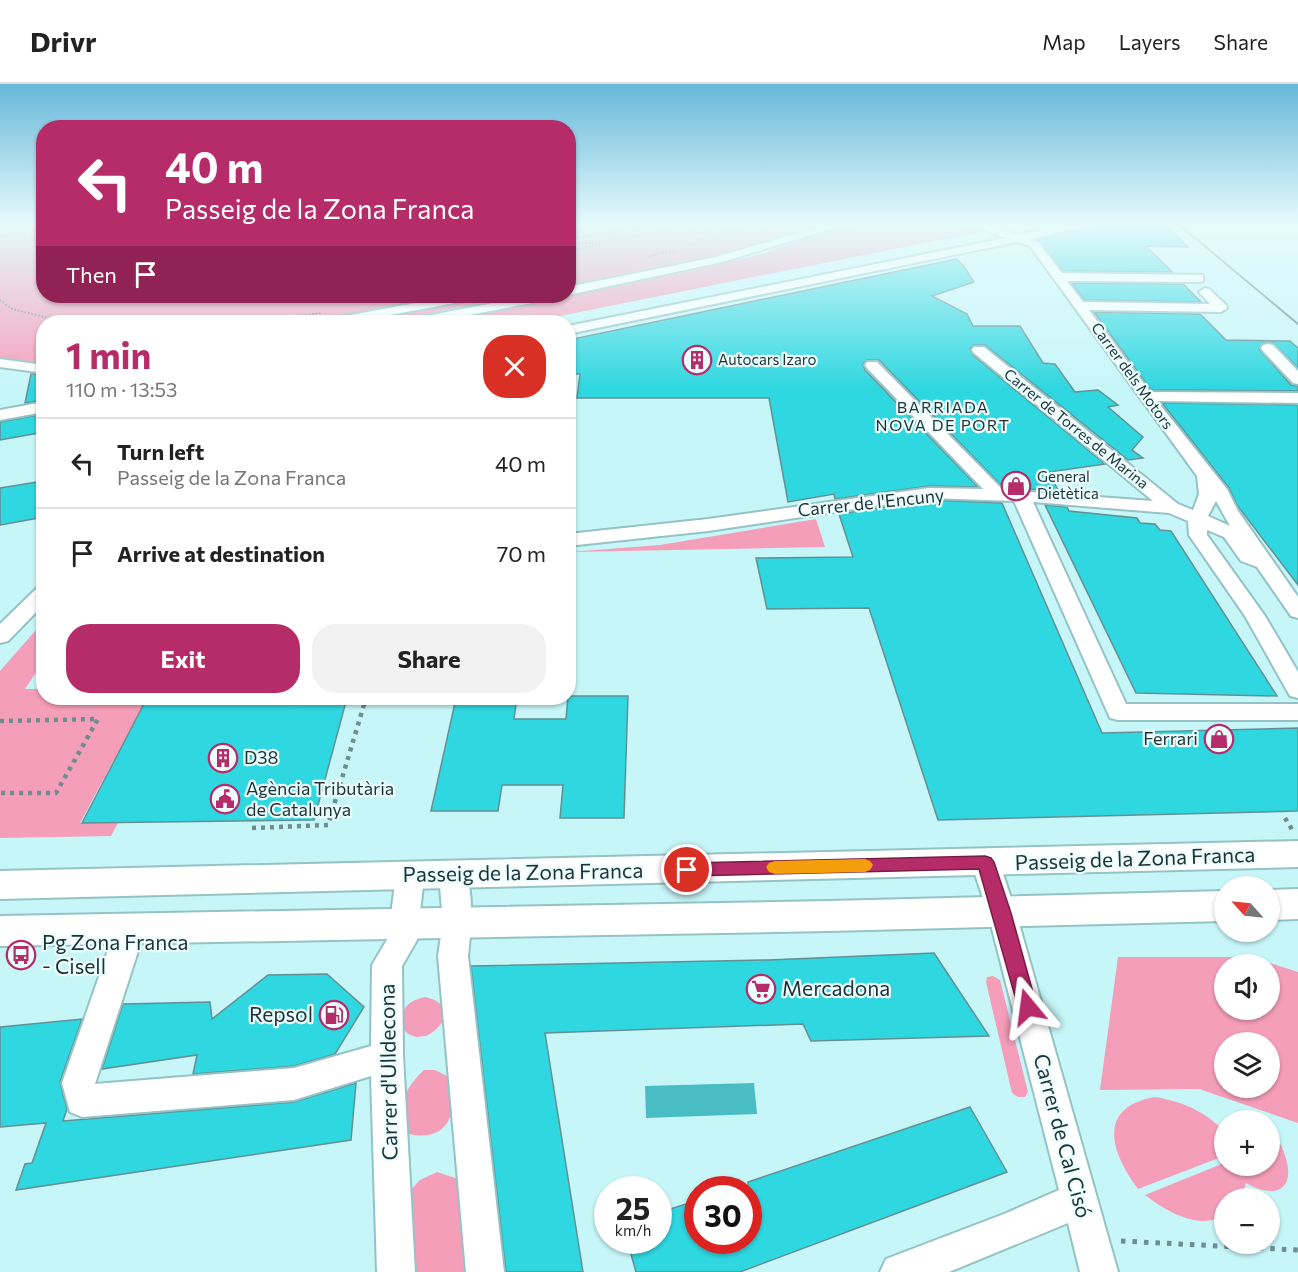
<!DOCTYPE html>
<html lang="en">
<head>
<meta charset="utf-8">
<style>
  :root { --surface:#fff; --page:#f2f2f2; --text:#222; --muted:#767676; --line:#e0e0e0; --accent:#b62c69 }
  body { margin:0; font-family:Commissioner,sans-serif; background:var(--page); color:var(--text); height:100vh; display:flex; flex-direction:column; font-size:22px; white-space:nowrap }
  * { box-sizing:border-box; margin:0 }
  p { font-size:20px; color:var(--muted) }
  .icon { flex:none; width:33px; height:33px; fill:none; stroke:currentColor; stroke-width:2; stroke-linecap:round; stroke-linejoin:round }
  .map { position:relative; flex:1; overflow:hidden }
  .panel { position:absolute; left:36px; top:231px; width:540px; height:390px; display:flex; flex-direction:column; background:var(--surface); border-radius:24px; box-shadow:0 2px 4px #0004 }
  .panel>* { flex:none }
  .hud { position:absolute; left:36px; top:36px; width:540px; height:183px; border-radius:24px; box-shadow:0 2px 4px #0004; background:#b62c69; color:#fff; overflow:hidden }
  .needle { width:39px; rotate:297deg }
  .fabs { position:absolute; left:1214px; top:792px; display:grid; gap:12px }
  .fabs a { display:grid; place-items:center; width:66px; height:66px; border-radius:50%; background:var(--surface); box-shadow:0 2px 4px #0004; font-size:30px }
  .speed { position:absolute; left:594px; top:1092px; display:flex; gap:12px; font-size:30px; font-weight:700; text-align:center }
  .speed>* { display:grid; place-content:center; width:78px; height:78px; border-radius:50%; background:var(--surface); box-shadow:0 2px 4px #0004; line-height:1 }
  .speed small { font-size:15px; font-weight:400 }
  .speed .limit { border:9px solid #d22; background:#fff; color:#111 }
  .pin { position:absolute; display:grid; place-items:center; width:51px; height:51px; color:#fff; margin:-26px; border:3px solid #fff; border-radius:50%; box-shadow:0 2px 6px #0007 }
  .me { position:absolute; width:66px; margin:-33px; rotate:344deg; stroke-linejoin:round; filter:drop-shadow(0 0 4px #0008) }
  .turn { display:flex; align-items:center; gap:21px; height:126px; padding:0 30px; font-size:27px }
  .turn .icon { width:78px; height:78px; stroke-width:2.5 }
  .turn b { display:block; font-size:42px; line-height:51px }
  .then { display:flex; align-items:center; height:57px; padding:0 30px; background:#0003; gap:12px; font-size:22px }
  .round { display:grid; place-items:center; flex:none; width:63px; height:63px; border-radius:24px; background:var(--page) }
  .headline { display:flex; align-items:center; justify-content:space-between; height:102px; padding:0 30px }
  h1 { font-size:36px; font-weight:700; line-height:45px; color:var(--accent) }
  .action { display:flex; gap:12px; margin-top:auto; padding:12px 30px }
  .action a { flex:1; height:69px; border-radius:24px; background:var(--accent); color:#fff; font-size:24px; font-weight:700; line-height:69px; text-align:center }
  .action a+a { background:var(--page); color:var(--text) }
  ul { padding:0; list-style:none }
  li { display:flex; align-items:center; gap:18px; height:90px; padding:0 30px; border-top:2px solid var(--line) }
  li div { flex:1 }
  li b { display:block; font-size:22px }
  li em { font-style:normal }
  header { display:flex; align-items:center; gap:36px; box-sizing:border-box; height:84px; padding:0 30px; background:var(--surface); border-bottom:2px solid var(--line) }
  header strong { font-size:28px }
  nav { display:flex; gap:33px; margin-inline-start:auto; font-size:21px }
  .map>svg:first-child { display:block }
  .green { fill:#f59eba; fill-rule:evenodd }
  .water { fill:#49bdc4 }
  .building { fill:#2fd7e1; stroke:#649093; stroke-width:1.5 }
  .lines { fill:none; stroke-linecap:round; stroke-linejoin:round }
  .minor-casing { stroke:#94c3c5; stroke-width:4 }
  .major-casing { stroke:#94c3c5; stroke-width:4 }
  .path-far2 { stroke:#6d8d8e; stroke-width:2; stroke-dasharray:1.5 2; stroke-linecap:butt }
  .path-far1 { stroke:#6d8d8e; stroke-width:4.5; stroke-dasharray:4 5; stroke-linecap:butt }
  .path { stroke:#6d8d8e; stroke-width:5; stroke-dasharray:4.5 7; stroke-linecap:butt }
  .minor { fill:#fff; fill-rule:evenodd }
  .major { fill:#fff; fill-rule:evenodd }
  .rail { stroke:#6d8e8f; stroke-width:2 }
  .route { fill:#b62c69; stroke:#761d44; stroke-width:1.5 }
  .slow { fill:#f59e0b }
  .labels { text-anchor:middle; stroke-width:4.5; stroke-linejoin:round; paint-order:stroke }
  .far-poi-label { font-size:15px; fill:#1f3233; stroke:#ebfdfe; text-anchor:start }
  .far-street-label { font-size:15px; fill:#1f3233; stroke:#ebfdfe }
  .far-neighbourhood-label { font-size:16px; letter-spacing:1.5px; fill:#1f3233; stroke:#ebfdfe }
  .street-label { font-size:18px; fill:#1f3233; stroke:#ebfdfe }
  .poi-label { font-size:18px; fill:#1f3233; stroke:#ebfdfe; text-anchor:start }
  .near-street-label { font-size:21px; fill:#1f3233; stroke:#ebfdfe }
  .near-poi-label { font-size:21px; fill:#1f3233; stroke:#ebfdfe; text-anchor:start }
</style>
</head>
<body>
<header>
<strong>Drivr</strong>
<nav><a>Map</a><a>Layers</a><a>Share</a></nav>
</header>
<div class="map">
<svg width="1298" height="1188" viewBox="0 0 1298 1188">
  <rect width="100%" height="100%" fill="#c7f6f9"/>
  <g class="green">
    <polygon points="0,139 43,139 44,212 516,212 389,237 375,226 325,238 44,238 43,285 0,279"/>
    <polygon points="569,139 826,139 715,173 569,201"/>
    <path d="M861,139c25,0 101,-6 118,9l-449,90h-105l143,-26 195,-42 39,-16z"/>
    <polygon points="816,435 825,463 569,468 660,461"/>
    <polygon points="43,538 43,578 25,605 43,605 44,614 147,614 80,739 118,739 111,752 0,754 0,587"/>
    <path d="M1118,873h133l47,15v151l-99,-34 -99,1zM1269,880v46h-45v-46zM1224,958h45v46h-45z"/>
    <polygon points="993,892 1000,896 1028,1008 1025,1013 1018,1013 1012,1009 986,898 987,893"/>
    <path d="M425,913c29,6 23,28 1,39l-10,1 -8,-3 -6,-6c0,-20 3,-26 23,-31z"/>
    <path d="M424,986h11l14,7c11,33 0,66 -40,57 -17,-23 -4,-46 15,-64z"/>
    <path d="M1154,1013c28,4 50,14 70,34v25l-86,33c-27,-36 -42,-81 16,-92z"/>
    <path d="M1279,1058c19,34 9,64 -33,41l-4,15h-18v18c-27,14 -58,-5 -79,-21l79,-32v3h45v-20z"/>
    <polygon points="437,1088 458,1095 467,1188 407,1188 406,1111 420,1096"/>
  </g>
  <polygon class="water" points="754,999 757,1030 646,1034 645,1002"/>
  <g class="building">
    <polygon points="1106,139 1163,139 1188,163 1146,162 1172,188 1063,187 1038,156"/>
    <polygon points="956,175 963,181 974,198 932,212 967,230 973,242 1020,242 1043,279 1055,280 1075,308 1098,306 1118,321 1108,323 1143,353 1132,366 1143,374 1128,376 985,261 974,261 970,265 973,271 1105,380 1049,388 1059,408 1002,402 879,276 867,276 863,280 865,286 978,403 929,402 835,415 834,410 788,418 769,314 577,314 580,290 568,290 568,256"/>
    <polygon points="1072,199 1183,200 1201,218 1084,216"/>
    <polygon points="1094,228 1200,230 1226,256 1290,257 1298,264 1298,284 1273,259 1263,259 1259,265 1291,301 1298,302 1298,307 1151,306"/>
    <polygon points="31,290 44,291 44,316 25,319"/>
    <polygon points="1162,319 1298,321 1298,501 1237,421 1229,404"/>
    <polygon points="44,330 44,348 0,356 0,338"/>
    <polygon points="44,397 44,433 0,441 0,404"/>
    <polygon points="929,416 1002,419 1102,649 1298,644 1298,727 938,736 869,524 767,525 756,474 853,473 839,430"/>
    <polygon points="1045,421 1067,423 1069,427 1137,434 1140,439 1155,440 1160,446 1171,447 1277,612 1136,609"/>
    <polygon points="568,612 628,612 624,734 560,734 563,701 502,701 498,727 431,727 456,614 517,614 514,635 566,635"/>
    <polygon points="147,614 347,614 314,736 82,739"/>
    <polygon points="934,869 989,952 811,957 803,940 545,949 583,1188 506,1188 471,882 768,876"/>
    <polygon points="327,890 364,923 335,970 294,982 193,990 197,971 102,985 123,920 210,918 212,935 268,891"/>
    <polygon points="82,935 60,998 67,1025 63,1037 294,1018 356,999 351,1056 16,1106 25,1080 32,1079 46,1039 0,1043 0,943"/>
    <polygon points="970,1023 1007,1088 740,1188 636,1188 627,1156 658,1156 658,1129 698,1116 698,1156 748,1156 748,1098"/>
  </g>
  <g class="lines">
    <g class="minor-casing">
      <g id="minor">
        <polygon points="833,139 850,139 722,178 568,211 568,203 716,173"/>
        <path d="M968,139h15l35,12 54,-12h20l-1,2 -61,14 8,3 24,31 141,2v6l-4,1 -132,-1 16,21 127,2 -11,-12 6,-4 4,1 17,16 1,3 -6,4 -132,-2 61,82 148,1v10l-141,-2 70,88 11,22 60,86v21l-7,-2 -34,-49 -16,-6 -17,-24 -17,-7v5l58,81 33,56v26l-8,-2 -45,-80 -56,-81 -1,-14 -19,-8 -136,-11 93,202h172v16h-180l-8,-2 -96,-217 -85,-3 -221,33 -140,15v-12l140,-15 221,-31 54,1 -116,-121 -2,-3 2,-3h10l126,128 150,11 -179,-148 -2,-3 2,-3h10l194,157 15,6 6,-16 -2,-18 -167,-230 -13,-4 -449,92v-8l437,-88zM1216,417l14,25 -22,-10z"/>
        <polygon points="454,212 477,212 471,216 352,238 327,238 334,234"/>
        <polygon points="530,212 553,212 547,216 433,238 408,238 415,234"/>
        <polygon points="1268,260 1273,261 1298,287 1298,300 1293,299 1263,267 1261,264 1263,261"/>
        <polygon points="0,275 44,281 44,289 0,283"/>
        <polygon points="44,318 44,328 0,336 0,326"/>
        <polygon points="44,502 44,520 8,557 0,559 0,540 37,504"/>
        <polygon points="985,767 995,770 999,778 1016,829 1118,1188 1080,1188 1068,1139 949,1188 880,1188 886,1175 1004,1130 1059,1106 988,829 971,778 975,770"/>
        <path d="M453,780l10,3c12,24 8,63 5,89l36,316h-38l-28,-316 5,-34 -4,-47 4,-8z"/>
        <polygon points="410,781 420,784 424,792 417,856 402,882 403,972 415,1188 377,1188 371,992 294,1016 82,1033 70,1028 62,999 111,858 116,849 126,846 136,849 141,858 95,1000 294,984 371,962 372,881 388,854 396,792 400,784"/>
      </g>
    </g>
    <g class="major-casing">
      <g id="major">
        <polygon points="1298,757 1298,783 0,815 0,787"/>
        <polygon points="1298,805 1298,835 1269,836 1269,806"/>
        <polygon points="1224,807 1224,837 829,847 0,862 0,832 829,817"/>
      </g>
    </g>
    <g class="path-far2">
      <polyline points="586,139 581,142 595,139"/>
      <polyline points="604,142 632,139"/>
      <polyline points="631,142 643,139"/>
      <polyline points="678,144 705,150 728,139"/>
      <polyline points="639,146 671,139"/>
      <polyline points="725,148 745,139"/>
      <polyline points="765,148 766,142 770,139"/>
      <polyline points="0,153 23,149 44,158"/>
      <polyline points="568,156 656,139"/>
      <polyline points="614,156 609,154 639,146 635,144"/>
      <polyline points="718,156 756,139"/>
      <polyline points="689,160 724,148"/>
      <polyline points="568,161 600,158"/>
      <polyline points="568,167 696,139"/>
      <polyline points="649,173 659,169 676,168"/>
      <polyline points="0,216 12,225 65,238"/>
      <polyline points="246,238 322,229"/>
    </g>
    <g class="path-far1">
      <polyline points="0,637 98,635 56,709 0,709"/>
      <polyline points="1285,734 1293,747"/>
      <polyline points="252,744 328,741 366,614"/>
    </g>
    <polyline class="path" points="1121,1157 1298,1166"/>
    <use href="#minor" class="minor"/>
    <use href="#major" class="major"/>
    <polyline class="rail" points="1177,139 1298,240"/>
  </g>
  <linearGradient id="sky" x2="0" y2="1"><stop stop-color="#68b8da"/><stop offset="0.46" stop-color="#e6fbfc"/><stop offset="1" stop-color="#e6fbfc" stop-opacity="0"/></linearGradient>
  <rect width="1298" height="305" fill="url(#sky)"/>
  <polygon class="route" points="985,772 991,774 994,778 1011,829 1037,923 1034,929 1028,932 1021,929 1018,923 979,785 687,792 681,790 679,786 681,781 687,779"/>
  <polygon class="slow" points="865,775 870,777 873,781 870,786 865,788 775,790 769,788 766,783 769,779 775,777"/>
  <defs>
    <g id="building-ring" transform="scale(1.5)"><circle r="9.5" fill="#ebfdfe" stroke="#b62c69" stroke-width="1.5"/><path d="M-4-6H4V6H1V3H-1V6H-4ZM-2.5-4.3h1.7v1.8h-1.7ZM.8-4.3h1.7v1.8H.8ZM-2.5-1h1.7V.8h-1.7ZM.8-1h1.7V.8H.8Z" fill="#b62c69"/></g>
    <g id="shop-ring" transform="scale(1.5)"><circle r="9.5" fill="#ebfdfe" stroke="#b62c69" stroke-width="1.5"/><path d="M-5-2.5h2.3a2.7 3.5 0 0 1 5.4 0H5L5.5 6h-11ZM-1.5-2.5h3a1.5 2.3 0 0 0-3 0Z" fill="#b62c69"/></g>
    <g id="civic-ring" transform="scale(1.5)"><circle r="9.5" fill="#ebfdfe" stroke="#b62c69" stroke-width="1.5"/><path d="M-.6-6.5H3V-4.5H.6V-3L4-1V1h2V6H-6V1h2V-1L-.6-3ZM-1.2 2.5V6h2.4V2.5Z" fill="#b62c69"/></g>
    <g id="bus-ring" transform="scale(1.5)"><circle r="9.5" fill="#ebfdfe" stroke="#b62c69" stroke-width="1.5"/><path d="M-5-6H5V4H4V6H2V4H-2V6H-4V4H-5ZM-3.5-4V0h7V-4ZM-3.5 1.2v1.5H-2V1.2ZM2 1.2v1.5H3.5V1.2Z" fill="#b62c69"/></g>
    <g id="supermarket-ring" transform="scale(1.5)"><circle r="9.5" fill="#ebfdfe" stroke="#b62c69" stroke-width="1.5"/><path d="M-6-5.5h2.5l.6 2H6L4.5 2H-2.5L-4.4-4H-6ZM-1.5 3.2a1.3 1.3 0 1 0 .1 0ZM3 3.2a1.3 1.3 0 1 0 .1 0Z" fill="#b62c69"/></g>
    <g id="fuel-ring" transform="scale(1.5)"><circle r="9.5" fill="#ebfdfe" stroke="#b62c69" stroke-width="1.5"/><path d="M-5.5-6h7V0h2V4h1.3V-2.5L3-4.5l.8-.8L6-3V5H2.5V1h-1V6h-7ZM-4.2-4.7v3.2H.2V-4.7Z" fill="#b62c69"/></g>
  </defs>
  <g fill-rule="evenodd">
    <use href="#building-ring" x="697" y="276"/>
    <use href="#shop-ring" x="1016" y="402"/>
    <use href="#shop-ring" x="1219" y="655"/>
    <use href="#building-ring" x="223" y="674"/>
    <use href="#civic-ring" x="225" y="715"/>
    <use href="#bus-ring" x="21" y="871"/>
    <use href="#supermarket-ring" x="761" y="905"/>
    <use href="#fuel-ring" x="334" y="931"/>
  </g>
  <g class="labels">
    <g class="far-poi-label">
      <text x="718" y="281">Autocars Izaro</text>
      <text x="1037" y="398">General<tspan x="1037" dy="17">Dietètica</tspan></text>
    </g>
    <g class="far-street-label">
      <text transform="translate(1132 292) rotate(54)" y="5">Carrer dels Motors</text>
      <text transform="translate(1076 345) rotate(39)" y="5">Carrer de Torres de Marina</text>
    </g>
    <g class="far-neighbourhood-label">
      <text x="943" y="329">BARRIADA<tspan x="943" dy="18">NOVA DE PORT</tspan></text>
    </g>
    <g class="street-label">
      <text transform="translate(871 419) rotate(-6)" y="6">Carrer de l'Encuny</text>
    </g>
    <g class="poi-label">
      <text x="1198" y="661" text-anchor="end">Ferrari</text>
      <text x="244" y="680">D38</text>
      <text x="246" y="711">Agència Tributària<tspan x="246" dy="21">de Catalunya</tspan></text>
    </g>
    <g class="near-street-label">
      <text transform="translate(1135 775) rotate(-2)" y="7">Passeig de la Zona Franca</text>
      <text transform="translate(523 789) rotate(-1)" y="7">Passeig de la Zona Franca</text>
      <text transform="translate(389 988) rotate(-91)" y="7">Carrer d'Ulldecona</text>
      <text transform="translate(1062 1052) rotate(75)" y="7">Carrer de Cal Cisó</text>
    </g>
    <g class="near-poi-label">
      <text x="42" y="866">Pg Zona Franca<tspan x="42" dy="24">- Cisell</tspan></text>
      <text x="782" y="912">Mercadona</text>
      <text x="313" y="938" text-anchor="end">Repsol</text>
    </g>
  </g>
</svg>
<div class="fabs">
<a><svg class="needle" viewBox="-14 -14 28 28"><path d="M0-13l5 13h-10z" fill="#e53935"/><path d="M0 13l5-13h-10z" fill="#767676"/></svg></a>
<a><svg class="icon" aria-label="sound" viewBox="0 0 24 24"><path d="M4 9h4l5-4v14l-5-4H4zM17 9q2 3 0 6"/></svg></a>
<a><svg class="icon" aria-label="layers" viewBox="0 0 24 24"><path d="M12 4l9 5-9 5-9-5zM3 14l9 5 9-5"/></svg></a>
<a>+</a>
<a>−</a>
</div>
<div class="speed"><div>25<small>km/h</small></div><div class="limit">30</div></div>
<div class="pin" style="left:687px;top:786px;background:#d93025"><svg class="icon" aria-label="arrive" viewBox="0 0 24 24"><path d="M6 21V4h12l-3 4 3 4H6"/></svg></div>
<svg class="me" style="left:1028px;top:923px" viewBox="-20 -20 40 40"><path d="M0-17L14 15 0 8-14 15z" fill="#b62c69" stroke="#fff" stroke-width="4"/></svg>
<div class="hud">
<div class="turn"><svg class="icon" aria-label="left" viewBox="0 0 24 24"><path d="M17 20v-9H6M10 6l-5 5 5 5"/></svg><div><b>40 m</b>Passeig de la Zona Franca</div></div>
<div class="then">Then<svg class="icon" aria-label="arrive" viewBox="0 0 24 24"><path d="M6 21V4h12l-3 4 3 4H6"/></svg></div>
</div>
<section class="panel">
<div class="headline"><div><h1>1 min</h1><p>110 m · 13:53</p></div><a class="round" style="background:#d93025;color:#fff"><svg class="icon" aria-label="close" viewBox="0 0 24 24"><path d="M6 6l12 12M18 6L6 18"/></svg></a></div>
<ul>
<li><svg class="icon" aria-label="left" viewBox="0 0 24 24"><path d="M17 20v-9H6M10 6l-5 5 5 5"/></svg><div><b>Turn left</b><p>Passeig de la Zona Franca</p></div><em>40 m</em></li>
<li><svg class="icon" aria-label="arrive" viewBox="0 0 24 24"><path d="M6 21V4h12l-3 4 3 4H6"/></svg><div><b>Arrive at destination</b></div><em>70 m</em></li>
</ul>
<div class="action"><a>Exit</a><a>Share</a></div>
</section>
</div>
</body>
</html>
